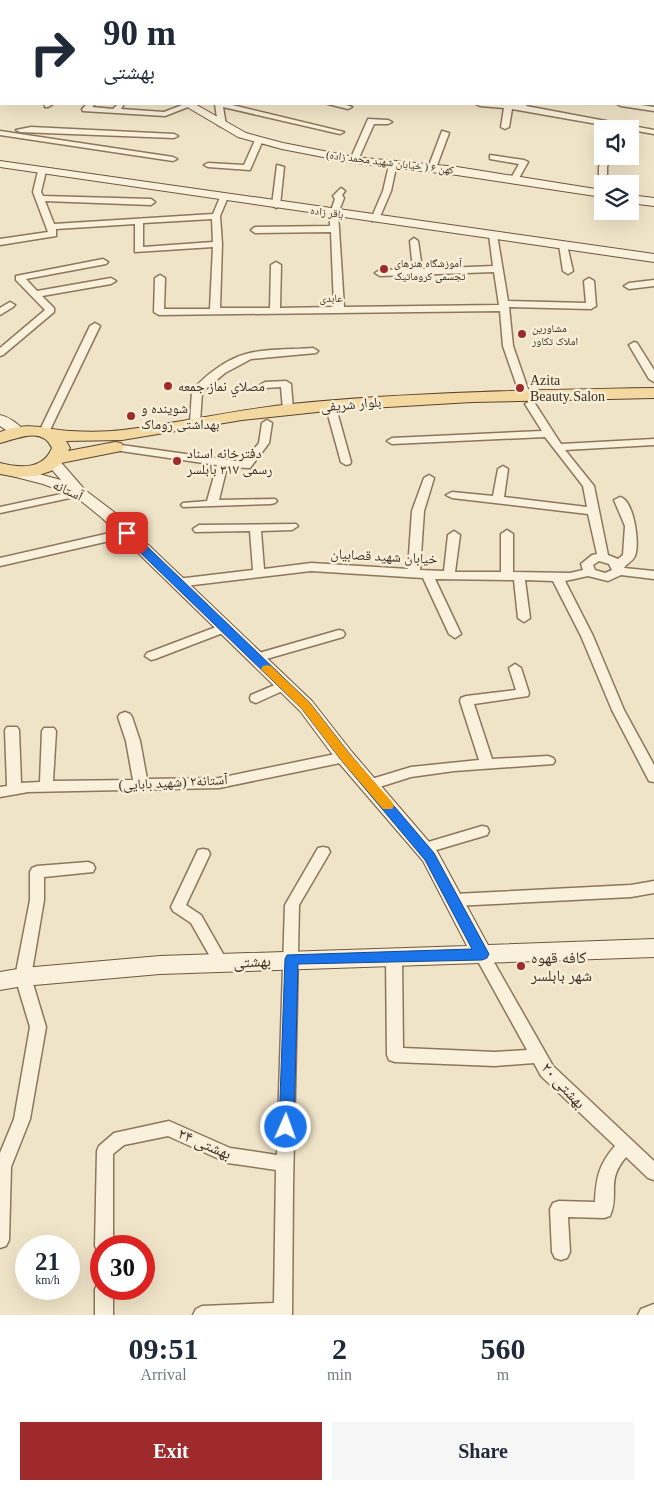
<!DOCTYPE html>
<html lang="en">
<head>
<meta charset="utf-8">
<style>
  :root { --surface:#fff; --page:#f6f6f7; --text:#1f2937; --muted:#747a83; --accent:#9e2a2b }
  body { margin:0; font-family:"Times New Roman","Noto Naskh Arabic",serif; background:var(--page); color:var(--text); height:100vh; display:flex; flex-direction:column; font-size:19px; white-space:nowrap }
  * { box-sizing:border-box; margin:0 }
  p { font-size:16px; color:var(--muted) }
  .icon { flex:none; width:28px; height:28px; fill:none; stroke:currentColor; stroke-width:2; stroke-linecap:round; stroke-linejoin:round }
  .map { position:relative; height:1315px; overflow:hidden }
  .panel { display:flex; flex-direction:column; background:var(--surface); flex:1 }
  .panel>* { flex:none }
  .hud { position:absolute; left:0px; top:0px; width:655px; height:105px; box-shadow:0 5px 20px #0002; background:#fff; color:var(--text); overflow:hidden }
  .controls { position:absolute; left:594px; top:120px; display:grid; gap:10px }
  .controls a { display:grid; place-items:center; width:45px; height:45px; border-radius:0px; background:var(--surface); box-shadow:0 5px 20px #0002; font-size:25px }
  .speed { position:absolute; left:15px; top:1235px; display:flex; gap:10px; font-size:25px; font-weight:700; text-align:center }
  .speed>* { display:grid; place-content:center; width:65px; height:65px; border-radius:50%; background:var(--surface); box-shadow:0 5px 20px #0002; line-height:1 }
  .speed small { font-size:12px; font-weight:400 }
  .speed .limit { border:8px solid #d22; background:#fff; color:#111 }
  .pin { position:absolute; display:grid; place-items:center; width:42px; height:42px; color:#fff; margin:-21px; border-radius:10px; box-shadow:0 2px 8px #0006 }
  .me { position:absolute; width:55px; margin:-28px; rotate:2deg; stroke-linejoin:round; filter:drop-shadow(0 0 4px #0008) }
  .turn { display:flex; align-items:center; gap:18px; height:105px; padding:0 20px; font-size:22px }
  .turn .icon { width:65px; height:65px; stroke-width:2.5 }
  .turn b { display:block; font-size:35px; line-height:42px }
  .eta { display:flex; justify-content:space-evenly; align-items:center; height:85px; text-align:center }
  .eta b { font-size:30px; font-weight:700; line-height:35px }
  .primary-button { display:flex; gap:10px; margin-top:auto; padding:10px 20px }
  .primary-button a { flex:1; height:58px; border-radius:0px; background:var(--accent); color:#fff; font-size:20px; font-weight:700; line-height:58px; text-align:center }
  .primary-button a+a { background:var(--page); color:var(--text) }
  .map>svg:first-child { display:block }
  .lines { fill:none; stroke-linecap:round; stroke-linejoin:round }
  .street-casing { stroke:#8d765c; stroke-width:3 }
  .secondary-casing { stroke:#6f573f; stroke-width:2 }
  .primary-casing { stroke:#5b4430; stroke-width:2 }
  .street { fill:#faf1dc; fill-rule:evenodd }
  .secondary { fill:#faf1dc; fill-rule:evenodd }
  .primary { fill:#f3d9a0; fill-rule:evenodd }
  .route { fill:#1a73e8; stroke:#114b97 }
  .slow { fill:#f59e0b }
  .poi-dot { fill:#9e2a2b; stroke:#f7eed8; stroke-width:2 }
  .labels { text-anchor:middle; stroke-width:5; stroke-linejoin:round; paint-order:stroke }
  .far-street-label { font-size:11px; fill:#3d2e20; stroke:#f7eed8 }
  .far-poi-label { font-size:11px; fill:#3d2e20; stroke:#f7eed8; text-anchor:start }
  .poi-label { font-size:14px; fill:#3d2e20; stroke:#f7eed8; text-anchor:start }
  .street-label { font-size:14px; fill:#3d2e20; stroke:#f7eed8 }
  .near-poi-label { font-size:16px; fill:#3d2e20; stroke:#f7eed8; text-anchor:start }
  .near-street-label { font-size:16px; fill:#3d2e20; stroke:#f7eed8 }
</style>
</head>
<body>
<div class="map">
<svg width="654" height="1315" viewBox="0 0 654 1315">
  <rect width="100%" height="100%" fill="#f0e4c8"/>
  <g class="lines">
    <g class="street-casing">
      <g id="street">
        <rect x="44" y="0" width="13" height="1"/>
        <rect x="219" y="0" width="6" height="1"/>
        <rect x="418" y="0" width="6" height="1"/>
        <rect x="599" y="0" width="11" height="1"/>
        <rect x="0" y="34" width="1" height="4"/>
        <rect x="0" y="86" width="1" height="4"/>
        <polygon points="45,104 53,104 48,107 45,107"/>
        <polygon points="87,104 95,104 92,107 113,109 118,104 124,104 121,109 164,112 185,104 193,105 165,116 83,111 82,109"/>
        <polygon points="215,104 228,104 344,132 340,134 223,107 226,125 222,127 218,125"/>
        <polygon points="328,104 343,104 352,107 348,109"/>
        <polygon points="476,104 527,104 526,106 654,130 654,134 512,109 509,127 505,129 501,127 504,108 480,106"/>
        <polygon points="617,104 635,104 654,107 654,111 621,106"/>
        <polygon points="368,119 388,120 392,122 388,124 374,124 358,160 351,162 350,160"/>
        <polygon points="31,127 174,134 178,136 174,138 20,132 16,130"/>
        <polygon points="0,131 173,157 177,159 173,161 0,135"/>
        <polygon points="442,131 449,133 436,168 429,170 428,168"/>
        <polygon points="256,138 263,140 250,170 208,167 204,165 208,163 244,165"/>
        <polygon points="490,155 524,160 528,162 518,180 514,183 510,180 519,164 490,159"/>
        <polygon points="603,156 611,156 607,167 607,184 602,184 602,186 599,184 599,167"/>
        <polygon points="390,161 397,163 391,191 379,219 372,221 371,219 383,191"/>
        <polygon points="277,165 284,167 280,205 276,208 272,205"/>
        <path d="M42,168l4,3 -5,21 2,4 108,3 4,3 -4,3 -106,-4 9,23 159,-10 8,-19h6l1,2 -8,19 2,28 -2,64h50l1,-43 5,-3 5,3 -1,43 54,-1 -3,-75 -76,1 -4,-3 4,-3 75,-1v-13l5,-14 -2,-3 8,-8 4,3 -3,4 2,3 -6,15 6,94 155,-2 -5,-33 -114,4 -5,-3 5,-3 33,-1 -3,-28 4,-3 4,3 4,28 71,-3 -4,-31 4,-3 4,3 11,66 78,2 -2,-22 5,-3 5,3 2,25 -5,3 -82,-2 4,39 17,49 -5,3 -5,-3 -17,-49 -3,-35 -341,4 -5,-3 1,-34 5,-3 5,3 -1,31h46l3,-62 -78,5v-28l-79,5v7l-56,9v-6l48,-7 -15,-40 5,-21zM212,219l1,23 -70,5v-24z"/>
        <polygon points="563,242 567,245 573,271 568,274 563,271 559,245"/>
        <polygon points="103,259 108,262 106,264 26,279 37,291 111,278 116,281 111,284 42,296 54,308 54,312 3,355 0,356 0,348 45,310 16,280 16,276"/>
        <polygon points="654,280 654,286 629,289 624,286 629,283"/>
        <polygon points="10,302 15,305 13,307 0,315 0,308"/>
        <polygon points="95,323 100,326 49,432 48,434 40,434 39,432 90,326"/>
        <polygon points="634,342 637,343 654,370 654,382 649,379 629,345"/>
        <path d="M313,348l5,3 -2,2 -65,6 -26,14 -23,19 -2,31 -5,3 -5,-3 2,-32c13,-16 35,-32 54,-37 21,-6 46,-4 67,-6z"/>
        <polygon points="286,381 291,384 293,410 288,413 283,410 281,387 265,388 260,385 265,382"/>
        <path d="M530,401l4,1 27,42 93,-5v6l-89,5 29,36 14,69 10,4 5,-4 2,-29 -11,-26 6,-3c14,3 20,47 15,59 -2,5 -9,8 -11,12l30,3v8l-33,-4 -13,6 -20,-5 -23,5 28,55 31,74 30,55v17l-5,-1 -37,-71 -31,-74 -28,-55 -28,-1 5,38 -6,4 -6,-4 -4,-38 -79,-1 26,55 -6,4 -6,-4 -26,-56 -112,-7 -134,16 -6,-4 6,-4 76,-9 -3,-39 -55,1 -2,-3 6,-4 97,-1 2,2 -6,4 -31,1 3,38 47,-6 97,6 4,-58 12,-33 5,-3 5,3 -10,33 -4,59 24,1 4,-36 6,-4 6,4 -5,37h46v-38l6,-4 6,4v38l57,1 13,-3 -2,-6 11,-9 5,-1 -9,-40 -136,-16 -6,-3 6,-3 41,4 5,-27 5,-3 5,3 -4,28 83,10 -4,-21 -38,-49 -153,7 -5,-3 5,-3 150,-7 -17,-27zM599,561l10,3 3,6 -7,3 -10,-3 -2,-5z"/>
        <polygon points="333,412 338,415 351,462 350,464 346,465 341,462 328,415"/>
        <polygon points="267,420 272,423 269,443 250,468 227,467 219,500 275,499 277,501 275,503 271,504 183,507 181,505 183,503 207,501 217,465 114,450 109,447 114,444 243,462 259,443 262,423"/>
        <polygon points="80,490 86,493 84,495 0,513 0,507"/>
        <polygon points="127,529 133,533 131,536 0,566 0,558"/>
        <polygon points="224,624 230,628 228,631 155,659 151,660 145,656 147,653"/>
        <polygon points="339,630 343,631 345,634 343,637 256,662 250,658 252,655"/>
        <polygon points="515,664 521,668 529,693 528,696 474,704 492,759 548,756 553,758 555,761 553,764 454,771 411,777 370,790 365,789 363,785 365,781 411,767 479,760 460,701 461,698 466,696 516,690 509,668"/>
        <polygon points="284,681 289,682 290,685 289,688 256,703 251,701 250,698 251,695"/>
        <polygon points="125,712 130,714 132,717 140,741 147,779 219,778 345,752 350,754 352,757 350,760 345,762 219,788 28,792 0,797 0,787 7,786 5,730 7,727 17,727 19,730 21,783 40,782 42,731 44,728 54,728 56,731 53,781 133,780 126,741 118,717 120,714"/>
        <polygon points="482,826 487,827 489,831 487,835 423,854 418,853 416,849 418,845"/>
        <polygon points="323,847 328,848 330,852 299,905 293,1187 292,1315 193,1315 196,1309 202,1306 274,1303 276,1170 228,1163 168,1136 124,1145 113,1154 113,1246 101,1246 101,1253 98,1252 95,1246 97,1151 99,1146 114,1133 169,1121 230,1148 277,1155 285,905 318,848"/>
        <polygon points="203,849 208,850 210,854 186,905 201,915 226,959 229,963 226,967 221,969 216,967 191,923 173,911 171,907 198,850"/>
        <polygon points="88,862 93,864 95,868 93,872 44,877 44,900 31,977 46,1027 30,1119 11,1167 9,1240 6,1246 0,1248 0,1153 14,1119 30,1027 15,977 30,900 30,872 32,868 37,866"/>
        <polygon points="654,881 654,893 631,897 454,906 449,904 447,900 449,896 454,894 631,885"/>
        <path d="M482,948l5,2 66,116 101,95v19l-6,-2 -22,-21c-21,25 -6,36 -16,59l-6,2 -36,-1 2,35 -3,6 -6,2 -6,-2 -3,-6 -2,-43 3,-6 6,-2 36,1c1,-24 4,-38 20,-56l-74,-70 -7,-13 -39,3 -100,-4 -6,-2 -2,-5 -1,-98 3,-4 5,-2 5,2 3,4 1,91 92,4 32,-2 -53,-96 3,-4z"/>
        <polygon points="101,1281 101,1289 113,1289 113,1315 95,1315 95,1289 98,1283"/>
        <polygon points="654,1304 654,1315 638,1315 641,1309"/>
      </g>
    </g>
    <g class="secondary-casing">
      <g id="secondary">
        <rect x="0" y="56" width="1" height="6"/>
        <polygon points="182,104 195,104 246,133 283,143 354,157 457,167 602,190 602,197 457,175 354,163 282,149 238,137"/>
        <polygon points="0,161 654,254 654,262 0,167"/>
        <polygon points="630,195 654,198 654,206 630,203"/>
        <path d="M0,415c9,2 19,9 24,16l-2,3h-10l-12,-8z"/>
        <polygon points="53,457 58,459 85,490 114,512 312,701 352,752 437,851 488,945 654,939 654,957 160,974 23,986 0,990 0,972 23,968 160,956 467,946 423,861 338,762 300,711 102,518 75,496 43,484 8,475 5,472 8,469 13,467 61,480 45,462 48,459"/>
      </g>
    </g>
    <g class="primary-casing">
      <path id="primary" d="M654,388v10l-182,4 -136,8 -94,10 -120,20 -56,1 4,7 -2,3 47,-9 6,1 3,4 -3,4 -60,12 -10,8 -15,5 -19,1 -17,-3v-11c20,5 43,7 52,-15 -10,-22 -35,-9 -52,-5v-11c30,-11 42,-3 70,-1 18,1 36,1 53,-1 57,-7 112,-20 168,-26 121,-12 242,-14 363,-16z"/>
    </g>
    <use href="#street" class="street"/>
    <use href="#secondary" class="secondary"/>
    <use href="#primary" class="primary"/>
  </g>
  <polygon class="route" points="127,530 131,531 310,703 349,753 434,853 489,954 487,958 482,960 298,964 294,1127 292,1132 286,1134 281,1132 279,1127 285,959 287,955 472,949 425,860 341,760 302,709 123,536 122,533 123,531"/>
  <polygon class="slow" points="267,665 271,666 310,703 349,753 392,802 394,806 392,809 383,809 341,760 302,709 263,671 261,669 263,666"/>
  <g class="poi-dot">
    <circle cx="384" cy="269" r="5"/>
    <circle cx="522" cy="334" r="5"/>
    <circle cx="168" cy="386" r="5"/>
    <circle cx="520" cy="388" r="5"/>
    <circle cx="131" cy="416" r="5"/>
    <circle cx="177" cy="461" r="5"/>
    <circle cx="521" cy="966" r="5"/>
  </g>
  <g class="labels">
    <g class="far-street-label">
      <text transform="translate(390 162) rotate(7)" y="4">کهن ۶ ( خیابان شهید محمد زاده)</text>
      <text transform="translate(327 212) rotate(8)" y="4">باقر زاده</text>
      <text transform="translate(331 298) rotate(-1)" y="4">عابدی</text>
    </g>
    <g class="far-poi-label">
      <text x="394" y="267">آموزشگاه هنرهای<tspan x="394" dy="13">تجسمی کروماتیک</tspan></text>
      <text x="532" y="332">مشاورین<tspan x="532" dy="13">املاک تکاور</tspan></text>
    </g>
    <g class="poi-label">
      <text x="530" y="385">Azita<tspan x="530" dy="16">Beauty Salon</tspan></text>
      <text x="178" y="391">مصلاي نماز جمعه</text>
      <text x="141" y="413">شوینده و<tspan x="141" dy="16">بهداشتی روماک</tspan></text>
      <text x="187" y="458">دفترخانه اسناد<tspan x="187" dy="16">رسمی ۳۱۷ بابلسر</tspan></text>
    </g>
    <g class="street-label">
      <text transform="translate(351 404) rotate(-5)" y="5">بلوار شریفی</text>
      <text transform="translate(68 490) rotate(25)" y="5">آستانه</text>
      <text transform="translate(384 556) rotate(3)" y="5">خیابان شهید قصابیان</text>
      <text transform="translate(173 782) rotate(-3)" y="5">آستانه۲ (شهید بابایی)</text>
    </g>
    <g class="near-poi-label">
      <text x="531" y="963">کافه قهوه<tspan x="531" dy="18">شهر بابلسر</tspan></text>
    </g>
    <g class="near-street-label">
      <text transform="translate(252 961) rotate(-3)" y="6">بهشتی</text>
      <text transform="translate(564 1085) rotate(47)" y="6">بهشتی ۲۰</text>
      <text transform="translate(205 1143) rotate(23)" y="6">بهشتی ۲۴</text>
    </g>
  </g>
</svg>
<div class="controls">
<a><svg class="icon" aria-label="sound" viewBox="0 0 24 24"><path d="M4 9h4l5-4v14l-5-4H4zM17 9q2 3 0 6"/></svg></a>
<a><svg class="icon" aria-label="layers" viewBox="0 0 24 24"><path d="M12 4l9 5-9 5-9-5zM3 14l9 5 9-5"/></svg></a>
</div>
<div class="speed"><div>21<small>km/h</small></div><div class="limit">30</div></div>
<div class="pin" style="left:127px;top:533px;background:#d93025"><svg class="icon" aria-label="arrive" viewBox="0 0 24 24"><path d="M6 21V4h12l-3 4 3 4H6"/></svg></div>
<svg class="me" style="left:286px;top:1127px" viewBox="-20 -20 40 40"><circle r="17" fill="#1a73e8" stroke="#fff" stroke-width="3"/><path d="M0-11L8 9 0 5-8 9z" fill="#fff"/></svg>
<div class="hud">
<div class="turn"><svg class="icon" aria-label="right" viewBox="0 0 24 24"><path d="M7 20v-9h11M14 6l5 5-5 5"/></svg><div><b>90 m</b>بهشتی</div></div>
</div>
</div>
<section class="panel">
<div class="eta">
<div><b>09:51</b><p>Arrival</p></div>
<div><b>2</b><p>min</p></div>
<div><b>560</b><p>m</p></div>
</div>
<div class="primary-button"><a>Exit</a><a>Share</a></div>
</section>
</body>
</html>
